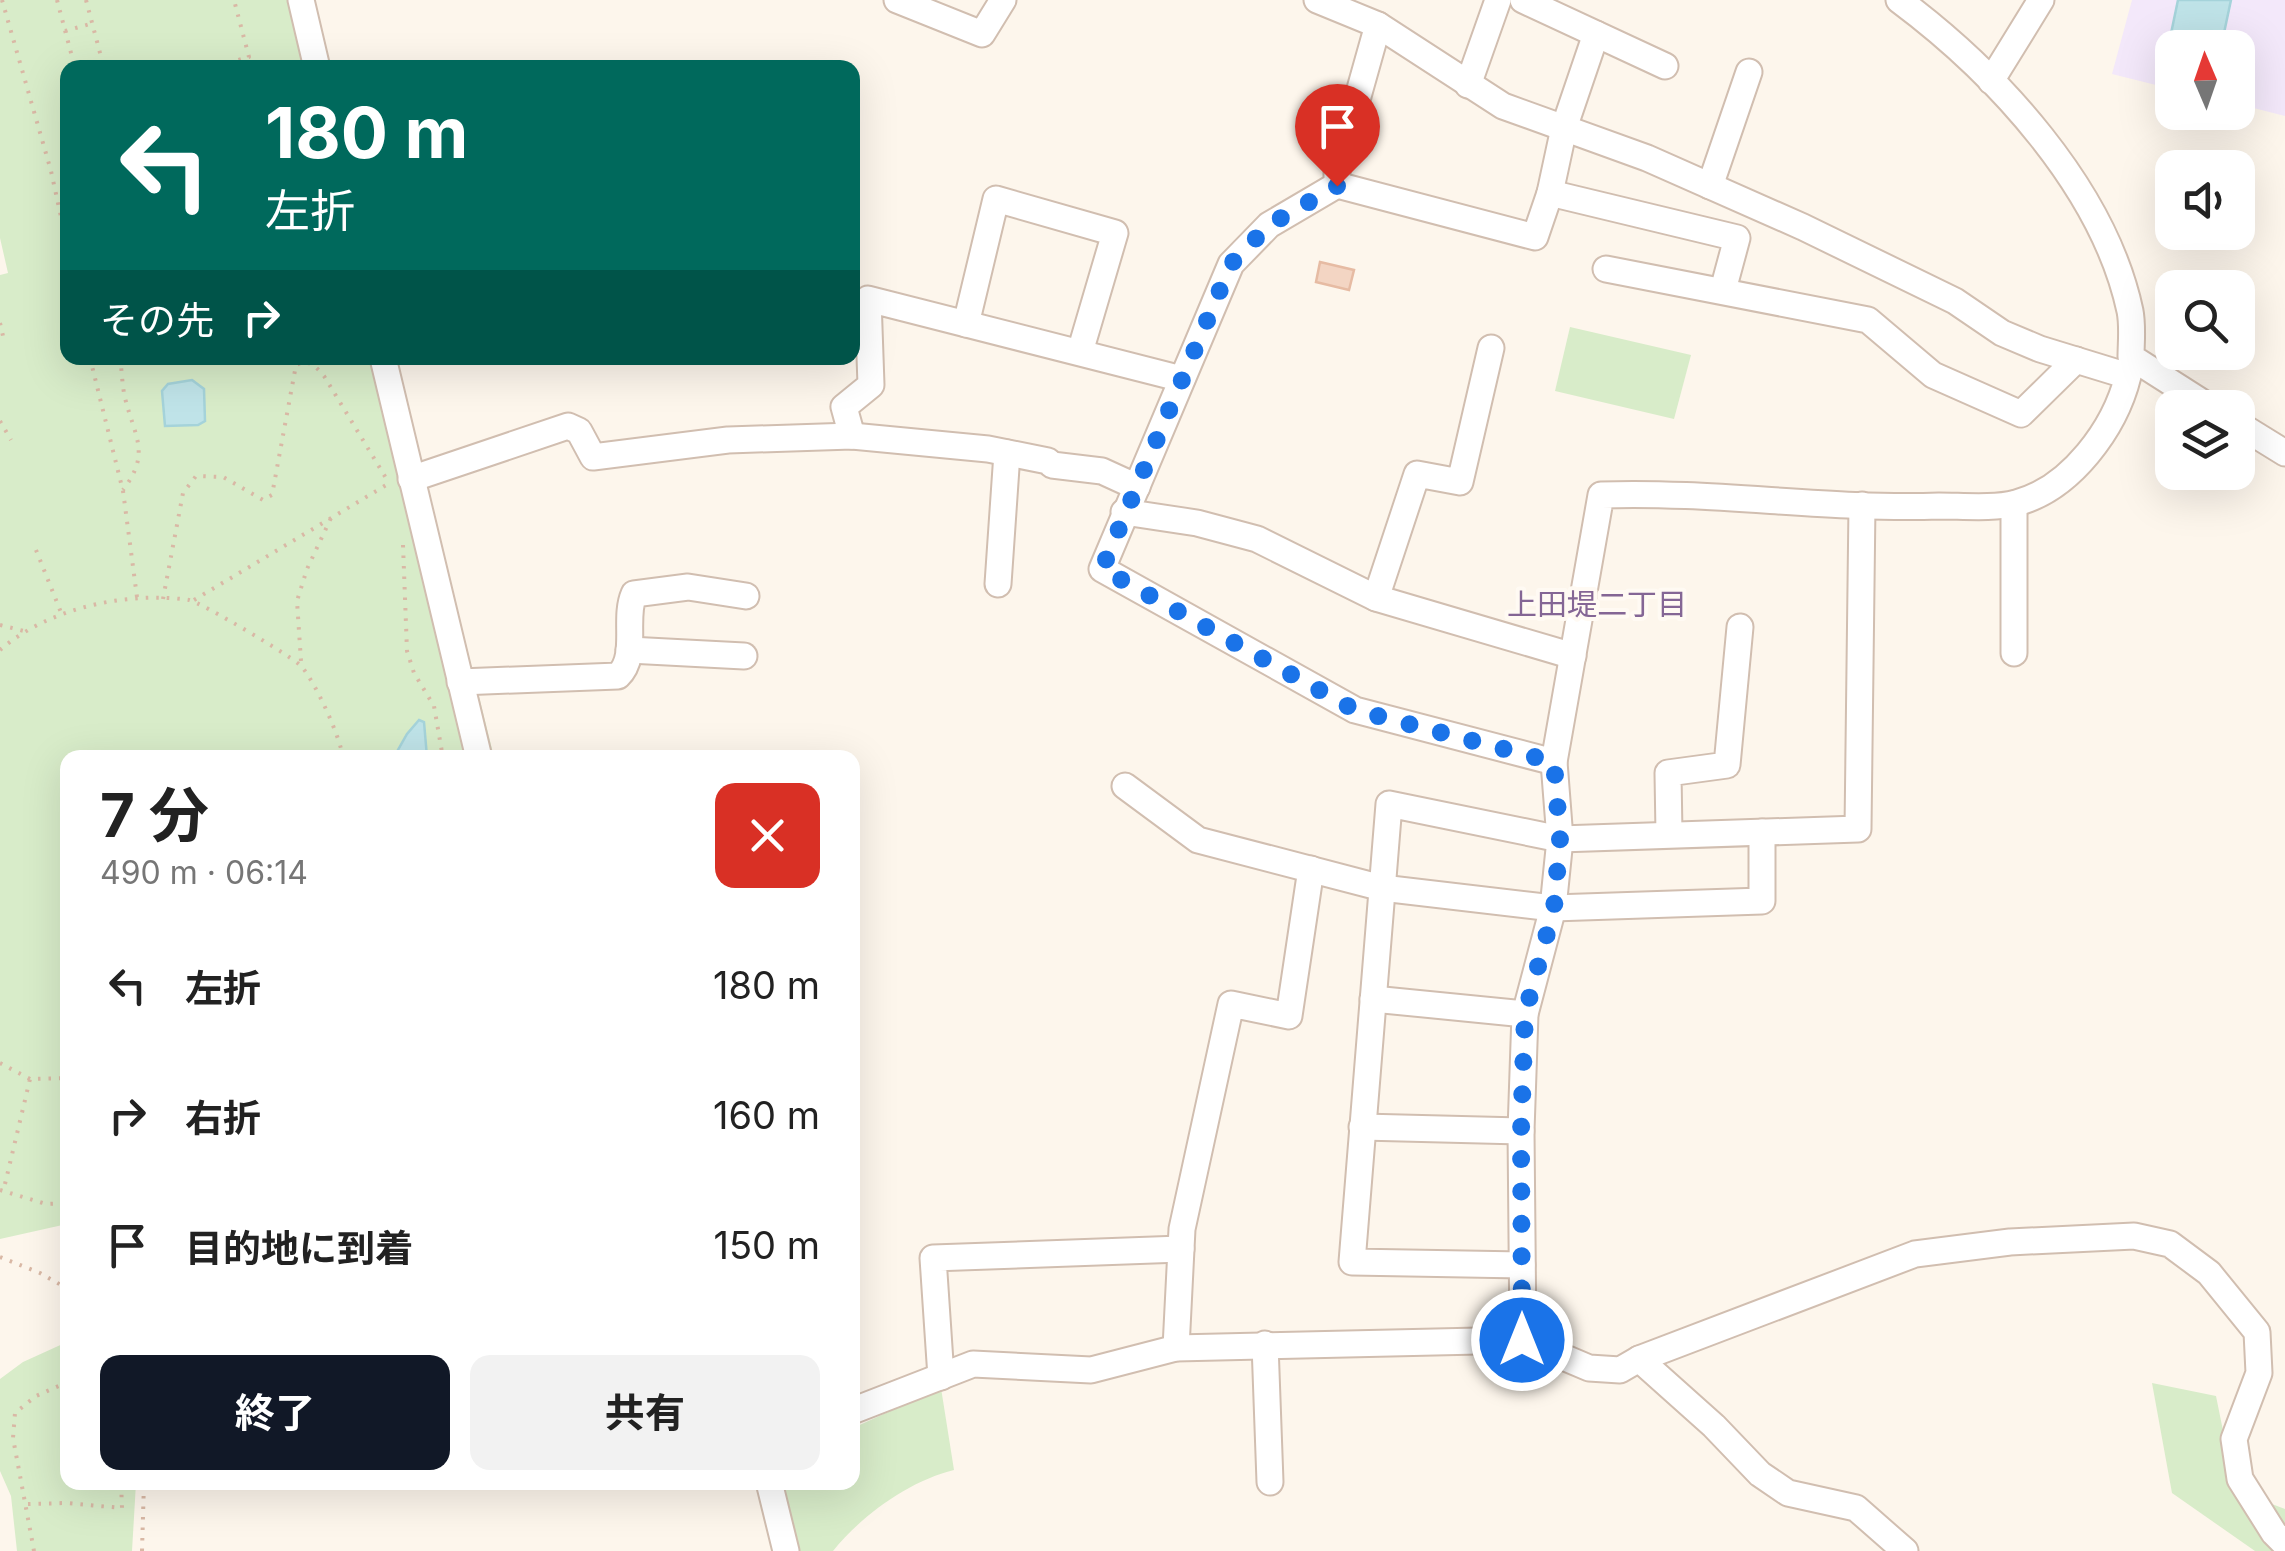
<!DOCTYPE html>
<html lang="ja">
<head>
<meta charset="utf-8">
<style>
  :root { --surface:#fff; --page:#f2f2f2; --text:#222; --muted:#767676; --accent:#111827 }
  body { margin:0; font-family:Inter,"Noto Sans JP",sans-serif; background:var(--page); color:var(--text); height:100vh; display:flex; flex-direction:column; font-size:38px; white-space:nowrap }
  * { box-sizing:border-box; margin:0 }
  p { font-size:32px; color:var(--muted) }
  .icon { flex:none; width:55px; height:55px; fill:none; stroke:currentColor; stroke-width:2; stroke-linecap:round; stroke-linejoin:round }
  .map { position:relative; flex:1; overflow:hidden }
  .sheet { position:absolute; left:60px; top:750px; width:800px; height:740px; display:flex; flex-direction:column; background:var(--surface); border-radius:20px; box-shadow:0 10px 40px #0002 }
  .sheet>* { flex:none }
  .banner { position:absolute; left:60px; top:60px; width:800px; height:305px; border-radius:20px; box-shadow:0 10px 40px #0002; background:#00695c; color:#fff; overflow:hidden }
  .needle { width:65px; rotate:358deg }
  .buttons { position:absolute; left:2155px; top:30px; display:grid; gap:20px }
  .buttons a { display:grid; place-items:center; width:100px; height:100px; border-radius:20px; background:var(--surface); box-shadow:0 10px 40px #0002; font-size:50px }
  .pin { position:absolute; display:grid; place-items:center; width:85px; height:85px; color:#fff; margin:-102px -42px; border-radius:50% 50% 50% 0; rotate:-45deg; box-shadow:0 0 10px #0007 }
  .pin .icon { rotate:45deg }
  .me { position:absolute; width:110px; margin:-55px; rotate:0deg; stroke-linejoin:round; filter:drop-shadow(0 0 8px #0008) }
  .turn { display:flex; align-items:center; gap:35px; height:210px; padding:0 40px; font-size:45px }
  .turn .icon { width:130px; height:130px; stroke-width:2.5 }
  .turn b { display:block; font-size:70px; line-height:85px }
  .then { display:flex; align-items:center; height:95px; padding:0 40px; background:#0003; gap:20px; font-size:38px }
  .round { display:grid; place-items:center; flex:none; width:105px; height:105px; border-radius:20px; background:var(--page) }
  .head { display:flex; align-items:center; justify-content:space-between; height:170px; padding:0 40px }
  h1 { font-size:60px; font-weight:700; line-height:75px }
  .button { display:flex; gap:20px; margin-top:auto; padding:20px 40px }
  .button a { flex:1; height:115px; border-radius:20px; background:var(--accent); color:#fff; font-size:40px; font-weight:700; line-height:115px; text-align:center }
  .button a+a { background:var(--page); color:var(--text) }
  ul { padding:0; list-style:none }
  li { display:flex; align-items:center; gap:30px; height:130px; padding:0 40px }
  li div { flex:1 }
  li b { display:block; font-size:38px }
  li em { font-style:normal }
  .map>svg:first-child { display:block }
  .education { fill:#f3e8fa }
  .green { fill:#d8ecc9 }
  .water { fill:#bfe3e8; stroke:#a5d3da; stroke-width:2.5 }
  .building { fill:#f3d5c3; stroke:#e6bba3; stroke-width:2.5 }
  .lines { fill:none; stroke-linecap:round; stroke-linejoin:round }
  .minor-casing { stroke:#d1beb0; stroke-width:29 }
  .path { stroke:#d9b8a5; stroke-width:4; stroke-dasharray:2.5 8; stroke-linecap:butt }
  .minor { stroke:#fff; stroke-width:25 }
  .route { stroke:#1a73e8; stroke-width:18; stroke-dasharray:0 32.4 }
  .labels { text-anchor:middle; stroke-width:8; stroke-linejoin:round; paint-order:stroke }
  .neighbourhood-label { font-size:30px; fill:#846695; stroke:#fffaf3 }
</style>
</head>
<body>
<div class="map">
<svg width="2285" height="1551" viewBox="0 0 2285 1551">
  <rect width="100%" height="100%" fill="#fdf6ec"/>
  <polygon class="education" points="2132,0 2285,0 2285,116 2238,104 2238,48 2172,48 2172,89 2112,74"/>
  <g class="green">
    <polygon points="0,0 310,0 326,67 68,68 68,358 395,358 494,757 68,758 67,1224 0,1239 0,275 8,273 0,238"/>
    <polygon points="1570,327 1691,355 1674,419 1555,391"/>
    <polygon points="67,1342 68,1482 136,1483 132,1551 17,1551 11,1496 0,1471 0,1379 23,1362"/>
    <polygon points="2152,1383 2216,1396 2235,1490 2285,1509 2285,1551 2255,1551 2172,1493"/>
    <path d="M941,1388l13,82c-45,11 -92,45 -121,81h-35l-19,-68 73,-1 1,-54z"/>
  </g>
  <g class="water">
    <polygon points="2178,0 2231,0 2221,47 2168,48"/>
    <polygon points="192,380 204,389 205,421 198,425 165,426 162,391 168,384"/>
    <polygon points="419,720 424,722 427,757 394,757 407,734"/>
  </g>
  <polygon class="building" points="1320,262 1354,270 1349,290 1316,282"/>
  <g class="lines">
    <g class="minor-casing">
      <g id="minor">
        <polyline points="301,0 317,68"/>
        <polyline points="897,0 982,34 1003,0"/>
        <path d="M1317,0l61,25 125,81 144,52 156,69 152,74 47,32 38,16 88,27c-13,52 -57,113 -112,127 -23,6 -53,3 -77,3 -112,4 -225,-15 -338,-11l-47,267 6,77 -7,69 -28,106 -4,117 2,209"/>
        <polyline points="1523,0 1665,66"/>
        <path d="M1899,0c98,73 205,189 231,311 3,15 1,32 1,46l80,51"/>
        <polyline points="1378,25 1337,171 1337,185 1269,225 1231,264 1102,569 1355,710 1554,762"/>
        <polyline points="1991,81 2041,0"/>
        <polyline points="1468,85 1498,0"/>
        <polyline points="1337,185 1535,237 1550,193 1564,128 1596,34"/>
        <polyline points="1710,186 1749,72"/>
        <polyline points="1550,193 1737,238 1723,290"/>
        <polyline points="1606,269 1868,320 1933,375 2021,414 2076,360"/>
        <polyline points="966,324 996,199 1115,233 1080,352"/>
        <polyline points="383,358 479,758"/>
        <polyline points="2238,424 2285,453"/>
        <polyline points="852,436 844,407 871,385 868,299 1182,379"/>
        <polyline points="411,479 568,426 579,431 593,457 728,440 852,436 988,449 1048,461 1052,465 1102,471 1137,487"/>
        <polyline points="2014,504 2014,653"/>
        <polyline points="1124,512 1197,523 1257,539 1376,598 1573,656"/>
        <polyline points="998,584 1007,453"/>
        <polyline points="1376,598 1417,474 1460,482 1491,348"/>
        <polyline points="629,650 744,656"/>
        <path d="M460,682l158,-6c21,-20 5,-57 16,-82l54,-7 58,9"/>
        <polyline points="1125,786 1198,840 1382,888 1553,908 1762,901 1762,832"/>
        <polyline points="1669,834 1668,773 1727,765 1740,627"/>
        <polyline points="1373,999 1525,1014"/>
        <polyline points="1362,1127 1521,1131"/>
        <polyline points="1522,1265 1352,1262 1389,804 1560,839 1858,829 1862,505"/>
        <polyline points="1265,1344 1270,1482"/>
        <polyline points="1176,1348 1182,1229 1231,1004 1289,1016 1311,869"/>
        <polyline points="1639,1359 1714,1426 1760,1474 1788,1493 1856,1508 1905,1551"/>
        <polyline points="941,1377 933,1258 1181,1249"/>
        <polyline points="852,1411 973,1364 1091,1370 1176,1348 1523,1340 1589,1368 1620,1370 1639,1359 1915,1254 2010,1242 2134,1236 2170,1244 2209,1273 2257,1332 2259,1373 2234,1439 2240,1479 2274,1533 2285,1544"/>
        <polyline points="769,1482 786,1551"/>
      </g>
    </g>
    <g class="path">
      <polyline points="2,0 51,171 68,249"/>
      <polyline points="57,0 75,68"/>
      <polyline points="86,0 104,68"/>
      <polyline points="65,31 90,24"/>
      <polyline points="208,68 249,57 234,0"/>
      <polyline points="0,323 3,336 0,338"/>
      <polyline points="90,358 123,491 137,597"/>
      <path d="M120,358c2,13 2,27 5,40 10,40 26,55 -2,92"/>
      <polyline points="0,421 11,440"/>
      <polyline points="403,545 407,651 414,673 434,706 443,758"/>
      <polyline points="36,550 62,615"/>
      <path d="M163,599l20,-106 13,-17 27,1 40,23 9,-5 24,-130c14,-6 19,1 28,11l65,107"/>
      <polyline points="194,600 388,484"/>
      <polyline points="0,625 24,631"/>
      <path d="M0,650c48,-42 127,-59 189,-50 11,2 106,58 113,67 14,17 38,69 41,91"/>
      <polyline points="301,661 297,601 307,569 331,518"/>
      <polyline points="0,1063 30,1079 68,1078"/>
      <polyline points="5,1184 30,1079"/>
      <polyline points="0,1190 46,1204 68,1203"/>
      <polyline points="0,1257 40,1273 68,1289"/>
      <polyline points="28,1504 66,1503 122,1508 121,1482"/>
      <polyline points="34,1551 13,1438 15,1413 36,1396 68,1382"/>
      <polyline points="142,1551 144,1482"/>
    </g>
    <use href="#minor" class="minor"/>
  </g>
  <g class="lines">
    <polyline class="route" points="1337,186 1269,225 1231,264 1102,569 1355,710 1554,762 1560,839 1554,908 1525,1014 1521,1131 1522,1340"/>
  </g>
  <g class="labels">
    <g class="neighbourhood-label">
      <text x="1597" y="615">上田堤二丁目</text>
    </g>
  </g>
</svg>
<div class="buttons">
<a><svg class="needle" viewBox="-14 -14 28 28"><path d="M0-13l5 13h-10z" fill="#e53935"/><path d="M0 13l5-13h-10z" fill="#767676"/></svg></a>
<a><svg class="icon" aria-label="sound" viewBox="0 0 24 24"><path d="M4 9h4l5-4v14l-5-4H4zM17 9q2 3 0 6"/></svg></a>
<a><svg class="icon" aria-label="search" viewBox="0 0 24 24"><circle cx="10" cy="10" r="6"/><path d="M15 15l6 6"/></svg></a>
<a><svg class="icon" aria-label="layers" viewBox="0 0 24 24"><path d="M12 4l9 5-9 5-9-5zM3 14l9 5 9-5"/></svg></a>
</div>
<div class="pin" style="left:1337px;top:186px;background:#d93025"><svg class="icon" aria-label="arrive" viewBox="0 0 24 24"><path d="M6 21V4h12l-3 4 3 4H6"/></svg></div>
<svg class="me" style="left:1522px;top:1340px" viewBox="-20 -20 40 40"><circle r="17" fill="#1a73e8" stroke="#fff" stroke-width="3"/><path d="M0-11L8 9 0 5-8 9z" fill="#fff"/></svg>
<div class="banner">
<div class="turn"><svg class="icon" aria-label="left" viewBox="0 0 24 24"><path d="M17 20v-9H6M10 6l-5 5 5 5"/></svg><div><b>180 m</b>左折</div></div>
<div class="then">その先<svg class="icon" aria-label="right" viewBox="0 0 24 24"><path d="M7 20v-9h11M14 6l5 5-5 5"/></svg></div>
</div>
<section class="sheet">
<div class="head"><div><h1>7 分</h1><p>490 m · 06:14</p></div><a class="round" style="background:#d93025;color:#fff"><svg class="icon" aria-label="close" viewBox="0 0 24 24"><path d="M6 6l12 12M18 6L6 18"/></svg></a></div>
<ul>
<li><svg class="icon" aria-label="left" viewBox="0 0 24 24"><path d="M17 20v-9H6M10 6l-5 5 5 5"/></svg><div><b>左折</b></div><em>180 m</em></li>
<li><svg class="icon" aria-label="right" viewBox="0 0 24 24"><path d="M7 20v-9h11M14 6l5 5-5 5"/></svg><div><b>右折</b></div><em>160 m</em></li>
<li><svg class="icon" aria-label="arrive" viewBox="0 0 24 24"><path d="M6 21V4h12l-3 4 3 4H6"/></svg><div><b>目的地に到着</b></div><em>150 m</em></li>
</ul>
<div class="button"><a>終了</a><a>共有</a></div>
</section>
</div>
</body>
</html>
